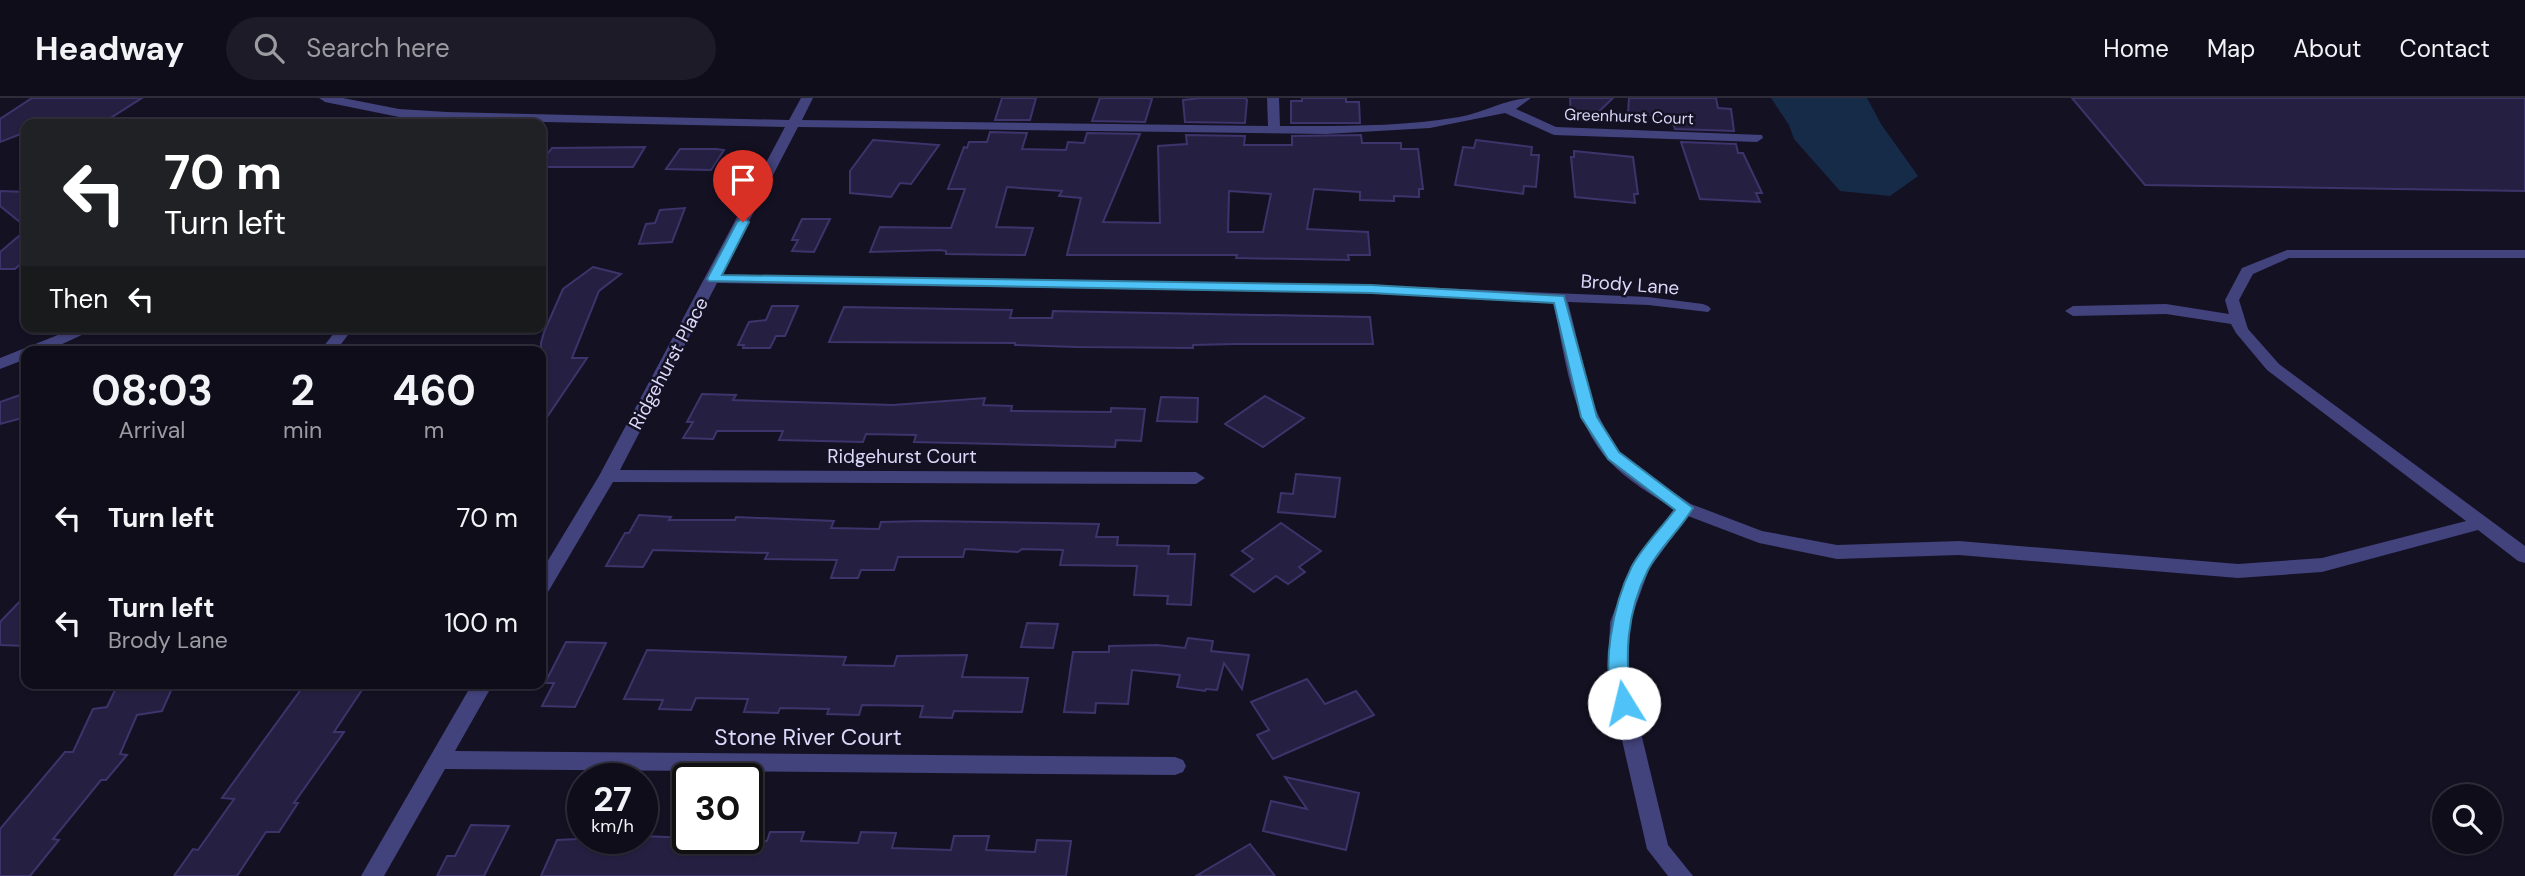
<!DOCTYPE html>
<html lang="en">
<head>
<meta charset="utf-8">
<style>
  :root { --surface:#0f0d1a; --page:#1d1b27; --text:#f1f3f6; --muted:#9b9ca2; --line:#2f2d39 }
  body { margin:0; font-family:"DM Sans",sans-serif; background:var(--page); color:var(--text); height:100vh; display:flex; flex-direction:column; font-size:26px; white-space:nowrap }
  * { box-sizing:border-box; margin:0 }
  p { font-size:23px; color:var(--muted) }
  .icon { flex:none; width:38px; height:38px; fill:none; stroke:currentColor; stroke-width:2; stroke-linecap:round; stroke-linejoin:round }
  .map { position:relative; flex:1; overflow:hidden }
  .panel { position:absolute; left:21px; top:248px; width:525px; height:343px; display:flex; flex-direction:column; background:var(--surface); border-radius:14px; box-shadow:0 2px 5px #0004,0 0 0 2px var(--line) }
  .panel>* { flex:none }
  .top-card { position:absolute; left:21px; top:21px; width:525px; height:214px; border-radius:14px; box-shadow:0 2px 5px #0004,0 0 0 2px var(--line); background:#202124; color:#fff; overflow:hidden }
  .buttons { position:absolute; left:2432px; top:686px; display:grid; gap:14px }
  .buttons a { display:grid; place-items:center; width:70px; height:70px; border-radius:50%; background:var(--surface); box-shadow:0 2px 5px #0004,0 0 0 2px var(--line); font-size:35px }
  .speed { position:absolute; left:567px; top:665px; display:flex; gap:14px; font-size:35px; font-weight:700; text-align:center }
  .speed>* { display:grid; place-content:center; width:91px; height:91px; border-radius:50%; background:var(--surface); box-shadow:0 2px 5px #0004,0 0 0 2px var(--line); line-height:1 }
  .speed small { font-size:18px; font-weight:400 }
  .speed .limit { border:4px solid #111; border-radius:10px; background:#fff; color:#111 }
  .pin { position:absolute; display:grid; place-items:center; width:60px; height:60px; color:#fff; margin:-72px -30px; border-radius:50% 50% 50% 0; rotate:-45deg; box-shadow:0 0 7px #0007 }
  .pin .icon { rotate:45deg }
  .me { position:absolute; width:77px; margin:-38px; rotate:351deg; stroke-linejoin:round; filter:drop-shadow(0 0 5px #0008) }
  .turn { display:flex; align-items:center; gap:24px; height:147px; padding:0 28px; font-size:32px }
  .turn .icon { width:91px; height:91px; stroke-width:2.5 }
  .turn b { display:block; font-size:49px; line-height:60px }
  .then { display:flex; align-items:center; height:66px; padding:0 28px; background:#0003; gap:14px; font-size:26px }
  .eta { display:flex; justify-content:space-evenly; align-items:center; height:119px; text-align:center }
  .eta b { font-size:42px; font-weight:700; line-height:49px }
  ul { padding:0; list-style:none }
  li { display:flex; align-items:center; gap:21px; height:105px; padding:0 28px }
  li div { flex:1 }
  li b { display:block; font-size:26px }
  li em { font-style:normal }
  header { display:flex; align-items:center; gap:42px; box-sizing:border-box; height:98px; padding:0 35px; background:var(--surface); border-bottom:2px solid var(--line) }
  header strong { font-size:33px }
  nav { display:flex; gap:38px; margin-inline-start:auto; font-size:24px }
  .search { width:490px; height:63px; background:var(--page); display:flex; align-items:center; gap:18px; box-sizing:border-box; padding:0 24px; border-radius:38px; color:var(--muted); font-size:26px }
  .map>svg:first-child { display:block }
  .water { fill:#162b48 }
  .building { fill:#252041; stroke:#3d346b; stroke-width:2; fill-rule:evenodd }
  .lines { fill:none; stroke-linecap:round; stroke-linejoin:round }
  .minor { fill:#42427c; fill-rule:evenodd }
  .route { fill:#4fc3f7; stroke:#337fa1; stroke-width:2 }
  .labels { text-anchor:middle; stroke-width:5; stroke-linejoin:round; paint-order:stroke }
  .far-street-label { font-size:16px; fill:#dbd8fa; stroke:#141123 }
  .street-label { font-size:19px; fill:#dbd8fa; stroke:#141123 }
  .near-street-label { font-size:23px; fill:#dbd8fa; stroke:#141123 }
</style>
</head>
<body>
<header>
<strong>Headway</strong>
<div class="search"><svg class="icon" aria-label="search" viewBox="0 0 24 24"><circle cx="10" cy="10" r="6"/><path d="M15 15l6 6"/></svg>Search here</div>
<nav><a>Home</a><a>Map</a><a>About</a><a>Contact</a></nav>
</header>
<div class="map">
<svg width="2525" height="778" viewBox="0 0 2525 778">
  <rect width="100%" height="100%" fill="#141123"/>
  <polygon class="water" points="1771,0 1867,0 1881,26 1918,78 1890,98 1840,93 1794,41 1789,27"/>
  <g class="building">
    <polygon points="32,0 142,0 101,26 26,26 26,34 0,44 0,21"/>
    <polygon points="1002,0 1036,0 1030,22 995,22"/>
    <polygon points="1100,0 1149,0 1152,1 1145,24 1092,23"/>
    <polygon points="1201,0 1245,0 1247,2 1245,25 1185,24 1183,2"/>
    <polygon points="1302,0 1346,0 1346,4 1359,4 1360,25 1291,25 1291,3 1302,3"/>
    <polygon points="1570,0 1613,0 1588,24 1571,19"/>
    <polygon points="1629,0 1716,0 1718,10 1731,11 1734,33 1675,31 1671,19 1628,15"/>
    <polygon points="2072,0 2525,0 2525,93 2145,87"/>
    <path d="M990,34l37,1 -5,16 44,1 2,-8 16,1 3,-10 53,1 -37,88 57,1 -2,-77 29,-2 -1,-9 59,1 -1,9h48v-9l69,-1 1,8h39v6h17l5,40h-4v8l-25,-1v5l-34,-1v-8l-46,-3 -7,40 61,3 2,23h-22l1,5 -113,-2 1,-3h-170l14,-57 -22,-2 3,-5 -55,-4 -11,40 37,1 -8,27 -79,-1v-3l-6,-1 -70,2 10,-25 71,1 14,-39h-17l16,-42 3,1 2,-6h18zM1229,93l42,3 -8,38h-35z"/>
    <polygon points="873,42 939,47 911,86 900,85 891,99 850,95 850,73"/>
    <polygon points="1476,42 1532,49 1531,57 1539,57 1536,89 1524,88 1523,96 1455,87 1463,49 1474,50"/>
    <polygon points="1681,44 1736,46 1738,55 1743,55 1762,95 1756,95 1760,104 1700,101"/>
    <polygon points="645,49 633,69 541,69 541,64 552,50"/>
    <polygon points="680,51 716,51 724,52 711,72 666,71"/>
    <polygon points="1574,53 1633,59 1638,96 1634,96 1635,105 1575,99 1571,59 1574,59"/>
    <polygon points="0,93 26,94 26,129 0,108"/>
    <polygon points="685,110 672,144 639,146 646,126 655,125 660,112"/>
    <polygon points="802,121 830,121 814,154 792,153 798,142 792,142"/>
    <polygon points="26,132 26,161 15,171 0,171 0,154"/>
    <polygon points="593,169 621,176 599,193 572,260 587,260 541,328 541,245 544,234 563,191"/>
    <polygon points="772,208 798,208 785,238 776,238 770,250 743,250 744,247 738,247 749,224 766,222"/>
    <polygon points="844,209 1012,212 1010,220 1052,220 1053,213 1370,219 1373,246 1235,246 1193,247 1193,250 1076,249 1015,247 1015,245 829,244"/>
    <polygon points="702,296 736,297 733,302 893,307 985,300 983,307 1012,308 1011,313 1111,314 1111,310 1145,311 1141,343 1116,342 1115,349 914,344 916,337 866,336 863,344 779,342 783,333 717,333 713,341 683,340 693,324 687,324"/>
    <polygon points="20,297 21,299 26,297 26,319 0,326 0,304"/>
    <polygon points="1265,298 1304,320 1263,349 1225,326"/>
    <polygon points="1161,299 1198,300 1197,324 1157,323"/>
    <polygon points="1296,376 1340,380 1335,419 1278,414 1281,395 1293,396"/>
    <polygon points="639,417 671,419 669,422 735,422 736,419 834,423 831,430 879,431 881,424 925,423 1099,426 1096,439 1118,439 1117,447 1169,448 1168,456 1195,456 1191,507 1167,506 1168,498 1134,497 1137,468 1060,467 1063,452 1022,451 1018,454 965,451 963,459 898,459 894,472 861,472 858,480 831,480 837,462 765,461 768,455 653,452 643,469 606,468 625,435 629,435"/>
    <polygon points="1281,425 1321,453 1299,469 1305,474 1288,486 1276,478 1254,494 1231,477 1253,461 1242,453"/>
    <polygon points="26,497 26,548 0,547 0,524"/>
    <polygon points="1027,525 1058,526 1053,550 1021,549"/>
    <polygon points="1188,540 1213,543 1211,553 1249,557 1242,591 1224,565 1217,592 1206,591 1205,593 1177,589 1180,577 1132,572 1128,606 1096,605 1095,615 1064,614 1073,554 1109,554 1109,548 1157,547 1185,550"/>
    <polygon points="566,544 606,545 575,609 542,608 554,585 545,585"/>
    <polygon points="647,552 846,559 843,567 894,568 897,558 967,557 962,579 1028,580 1022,614 954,613 952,620 920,619 923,608 862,607 859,617 827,616 829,611 780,610 778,615 744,614 748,601 696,600 691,612 659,611 663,602 624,601"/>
    <polygon points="1307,581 1325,606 1356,593 1374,617 1273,661 1257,637 1269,632 1251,604"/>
    <polygon points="128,586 174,586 162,613 137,617 120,656 127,657 106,682 101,682 53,741 59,742 30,778 0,778 0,731 65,654 73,654 93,611 107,609 117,588"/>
    <polygon points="305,586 366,586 334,634 344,634 294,705 298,705 279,734 266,734 237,778 174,778 193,751 198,752 234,701 222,700"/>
    <polygon points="1285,679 1359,695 1346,752 1263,733 1271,703 1307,711"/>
    <polygon points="471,727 509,728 484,778 437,778 447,758 455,758"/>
    <polygon points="770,734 804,734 801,743 858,745 861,734 896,735 892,750 951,752 954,738 989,738 986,752 1035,754 1037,742 1071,743 1066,778 541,778 557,742 642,738 767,743"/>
    <polygon points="1250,746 1275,778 1196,778"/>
  </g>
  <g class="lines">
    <g class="minor">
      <path d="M319,0h24l56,11 48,3 342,8 12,-22h12l-11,22 466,6 -1,-28h12l1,28c59,0 120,1 179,-9 24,-4 48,-19 72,-19l-15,11 40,18 206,8 1,3 -6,4 -203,-7 -49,-22 -75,15 -104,6 -528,-7 -77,148 650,10 277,12 55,7 5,2 3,3 -3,3 -60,-7 -80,-3 25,102 17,35 11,14 25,21 45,30 71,27 75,14 122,-4 279,23 84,-6 144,-37 -199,-151 -31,-37 -5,-9 -65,-10 -93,2 -8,-5 8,-5 93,-2 63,10 -4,-14 17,-32 45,-18h238v8h-236l-36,16 -14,26 9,29 31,35 246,182v17l-7,-2 -40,-31 -156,42 -84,6 -279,-23 -122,4 -78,-16 -71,-27 -39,53 -19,53 -2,57 40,166 25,31h-25l-21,-27 -39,-170 2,-57 21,-55 43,-58c-22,-14 -46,-28 -64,-47 -40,-43 -45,-107 -57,-161l-182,-8 -654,-10 -97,187 576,2 9,6 -9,6 -583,-2 -65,110 -7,2v-22l58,-96 186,-349 -338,-7 -48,-3 -74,-15z"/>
      <polygon points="78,229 99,229 45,254 26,254 26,261 0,271 0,260"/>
      <polygon points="339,229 354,229 335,254 319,254"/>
      <polygon points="472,586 493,586 455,653 1175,659 1183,662 1186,668 1183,674 1175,677 445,671 384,778 361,778"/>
    </g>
  </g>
  <path class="route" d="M743,120l6,4 -27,53 649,10 193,11 33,121 22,35 74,56c-13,22 -34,40 -45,62 -21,41 -25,89 -15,133l-3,6 -6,2 -7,-2c-19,-38 -3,-107 15,-143 11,-20 29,-38 43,-56l-67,-51 -27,-42 -27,-114 -183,-10 -662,-12 -2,-2 30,-57z"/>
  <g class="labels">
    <g class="far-street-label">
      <text transform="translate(1629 18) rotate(2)" y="6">Greenhurst Court</text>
    </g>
    <g class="street-label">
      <text transform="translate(1630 186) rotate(4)" y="7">Brody Lane</text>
      <text transform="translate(668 265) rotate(-62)" y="7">Ridgehurst Place</text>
      <text x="902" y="365">Ridgehurst Court</text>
    </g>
    <g class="near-street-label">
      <text x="808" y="647">Stone River Court</text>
    </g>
  </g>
</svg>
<div class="buttons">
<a><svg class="icon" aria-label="search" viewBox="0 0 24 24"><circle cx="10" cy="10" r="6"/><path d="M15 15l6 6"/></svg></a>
</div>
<div class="speed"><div>27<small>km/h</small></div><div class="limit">30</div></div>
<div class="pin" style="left:743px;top:124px;background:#d93025"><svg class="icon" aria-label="arrive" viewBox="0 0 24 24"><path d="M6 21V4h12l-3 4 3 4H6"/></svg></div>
<svg class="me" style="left:1624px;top:605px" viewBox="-20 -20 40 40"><circle r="19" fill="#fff"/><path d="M0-13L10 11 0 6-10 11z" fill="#4fc3f7"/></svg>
<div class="top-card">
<div class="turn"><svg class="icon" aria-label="left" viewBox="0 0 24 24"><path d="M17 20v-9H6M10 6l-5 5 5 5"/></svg><div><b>70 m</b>Turn left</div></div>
<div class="then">Then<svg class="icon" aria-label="left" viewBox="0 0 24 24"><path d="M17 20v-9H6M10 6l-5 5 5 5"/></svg></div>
</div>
<section class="panel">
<div class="eta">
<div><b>08:03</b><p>Arrival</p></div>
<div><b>2</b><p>min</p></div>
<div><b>460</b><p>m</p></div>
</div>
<ul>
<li><svg class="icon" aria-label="left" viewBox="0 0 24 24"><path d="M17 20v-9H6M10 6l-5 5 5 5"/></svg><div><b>Turn left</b></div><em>70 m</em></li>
<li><svg class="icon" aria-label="left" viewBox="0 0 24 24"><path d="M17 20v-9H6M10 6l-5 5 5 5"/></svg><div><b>Turn left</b><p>Brody Lane</p></div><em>100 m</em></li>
</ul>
</section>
</div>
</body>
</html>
